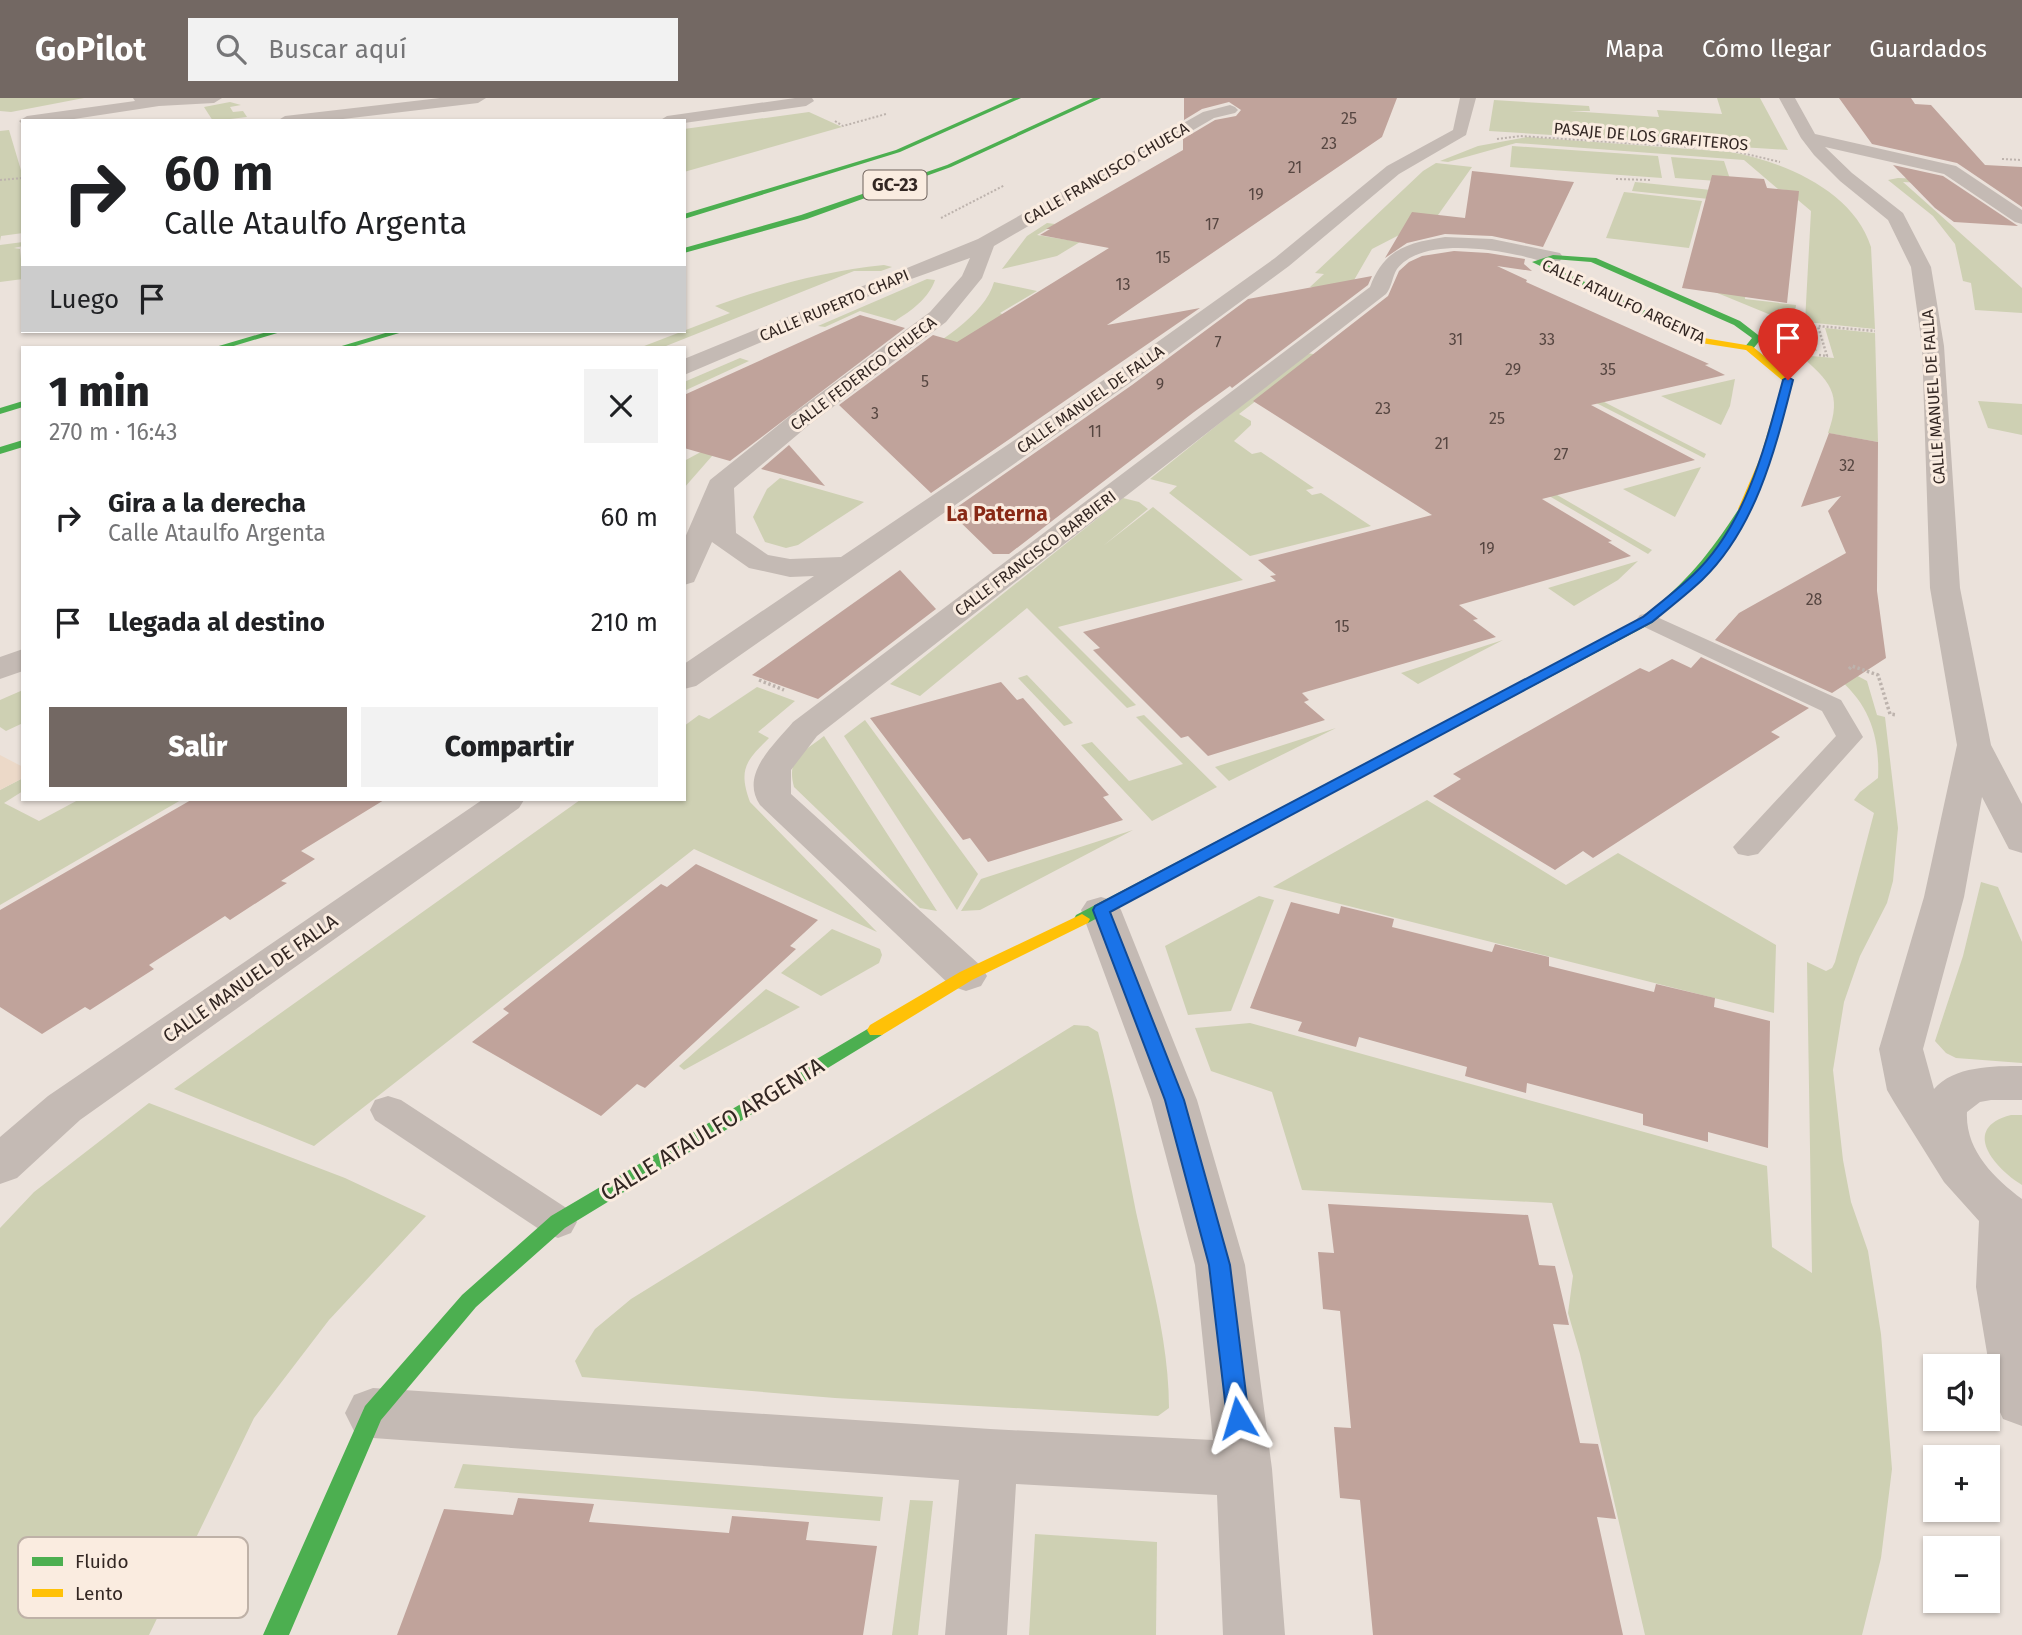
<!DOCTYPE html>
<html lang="es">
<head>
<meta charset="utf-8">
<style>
  :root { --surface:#fff; --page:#f2f2f2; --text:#202124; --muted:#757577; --accent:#736863 }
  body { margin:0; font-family:"Fira Sans",sans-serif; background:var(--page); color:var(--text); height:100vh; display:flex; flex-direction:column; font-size:26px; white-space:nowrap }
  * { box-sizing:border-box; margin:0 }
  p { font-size:23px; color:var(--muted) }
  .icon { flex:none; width:38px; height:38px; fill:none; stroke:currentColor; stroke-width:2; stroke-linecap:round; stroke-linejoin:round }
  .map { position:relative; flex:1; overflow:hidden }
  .sheet { position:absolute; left:21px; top:248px; width:665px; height:455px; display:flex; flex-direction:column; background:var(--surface); border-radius:0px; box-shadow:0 2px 5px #0004 }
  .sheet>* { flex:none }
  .banner { position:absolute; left:21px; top:21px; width:665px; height:214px; border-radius:0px; box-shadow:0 2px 5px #0004; background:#fff; color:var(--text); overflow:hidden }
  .buttons { position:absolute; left:1923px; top:1256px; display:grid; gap:14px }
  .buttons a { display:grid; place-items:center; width:77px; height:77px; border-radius:0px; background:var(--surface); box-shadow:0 2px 5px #0004; font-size:35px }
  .pin { position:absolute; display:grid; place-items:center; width:60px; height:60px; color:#fff; margin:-72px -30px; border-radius:50% 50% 50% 0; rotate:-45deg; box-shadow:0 0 7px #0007 }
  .pin .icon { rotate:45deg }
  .me { position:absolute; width:77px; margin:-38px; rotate:353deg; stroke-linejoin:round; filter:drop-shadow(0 0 5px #0008) }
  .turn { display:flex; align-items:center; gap:24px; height:147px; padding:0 28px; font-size:32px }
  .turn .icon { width:91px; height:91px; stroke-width:2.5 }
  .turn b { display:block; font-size:49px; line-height:60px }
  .then { display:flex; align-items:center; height:66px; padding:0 28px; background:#0003; gap:14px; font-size:26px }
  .round { display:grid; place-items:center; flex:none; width:74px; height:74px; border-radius:0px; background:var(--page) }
  .summary { display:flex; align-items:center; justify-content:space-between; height:119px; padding:0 28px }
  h1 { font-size:42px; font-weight:800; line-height:52px }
  .action { display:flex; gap:14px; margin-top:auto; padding:14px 28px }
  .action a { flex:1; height:80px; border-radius:0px; background:var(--accent); color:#fff; font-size:28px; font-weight:800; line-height:80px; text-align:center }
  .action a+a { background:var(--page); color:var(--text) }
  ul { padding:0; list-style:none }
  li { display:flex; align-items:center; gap:21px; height:105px; padding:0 28px }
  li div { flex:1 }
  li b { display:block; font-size:26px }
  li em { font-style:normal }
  header { display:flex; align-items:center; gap:42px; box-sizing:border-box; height:98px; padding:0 35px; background:var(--accent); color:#fff }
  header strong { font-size:33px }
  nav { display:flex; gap:38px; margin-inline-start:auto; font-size:24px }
  .search { width:490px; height:63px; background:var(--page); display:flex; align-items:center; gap:18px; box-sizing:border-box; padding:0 24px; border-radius:0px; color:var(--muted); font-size:26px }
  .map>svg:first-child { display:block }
  .green { fill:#ced0b3 }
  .plaza { fill:#ecd9c8 }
  .building { fill:#c0a39b }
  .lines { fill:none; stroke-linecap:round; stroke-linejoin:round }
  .path-far2 { stroke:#bdb3ad; stroke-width:2; stroke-dasharray:2 2; stroke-linecap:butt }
  .path-far1 { stroke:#bdb3ad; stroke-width:2.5; stroke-dasharray:2 2; stroke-linecap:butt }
  .path { stroke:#bdb3ad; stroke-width:3.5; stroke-dasharray:2.5 2.5; stroke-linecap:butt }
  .lane { fill:#c4bab4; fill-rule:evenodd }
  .street { fill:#c4bab4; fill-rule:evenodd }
  .fast { fill:#4caf50; fill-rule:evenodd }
  .slow { fill:#ffc107; fill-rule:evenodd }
  .route { fill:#1a73e8; stroke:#114b97; stroke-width:2 }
  .labels { text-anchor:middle; stroke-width:6; stroke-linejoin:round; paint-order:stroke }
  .number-label { font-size:16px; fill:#564641 }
  .far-street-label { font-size:16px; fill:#332723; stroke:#faece0 }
  .shield { fill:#faece0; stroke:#6f625c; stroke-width:2 }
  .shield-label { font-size:18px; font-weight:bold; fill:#332723 }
  .street-label { font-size:19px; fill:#332723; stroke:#faece0 }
  .far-district-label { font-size:21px; font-weight:bold; fill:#882916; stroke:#faece0 }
  .near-street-label { font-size:23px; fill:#332723; stroke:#faece0 }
  .key { fill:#faece0; stroke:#beb1a7; stroke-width:2 }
  .key-label { font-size:19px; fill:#332723 }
</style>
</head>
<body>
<header>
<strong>GoPilot</strong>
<div class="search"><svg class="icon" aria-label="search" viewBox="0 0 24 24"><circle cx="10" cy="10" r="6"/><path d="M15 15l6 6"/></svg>Buscar aquí</div>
<nav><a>Mapa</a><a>Cómo llegar</a><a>Guardados</a></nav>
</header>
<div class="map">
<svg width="2022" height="1537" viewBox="0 0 2022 1537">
  <rect width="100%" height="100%" fill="#ebe2db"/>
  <g class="green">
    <polygon points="0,0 84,0 11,14 0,13"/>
    <polygon points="1717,0 1760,0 1788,52 1489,33 1494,2 1589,8 1590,13 1569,13 1659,19 1657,12 1722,16"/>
    <polygon points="230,4 241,7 230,9 233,14 243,13 247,19 213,23 204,9"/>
    <polygon points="809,14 842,29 684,74 684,31"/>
    <polygon points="9,32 23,79 23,135 1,138 0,143 0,33"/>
    <path d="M1527,39l203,15c53,9 124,39 141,95l4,82 -70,-7 6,-111 -25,-21 -8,-1 -34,-29 -228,-17 -68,19 -8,-1 38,-15z"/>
    <polygon points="1512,48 1658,58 1662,80 1510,69"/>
    <polygon points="1671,59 1724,63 1731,84 1675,80"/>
    <polygon points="1436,65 1472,69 1438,117 1372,151 1346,196 1310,189 1324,176 1315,175 1423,73"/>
    <polygon points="1898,80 1922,81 1942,86 1903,84 2022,190 2022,215 1975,212 1971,185 1963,183 1955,146 1933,118 1888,82"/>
    <polygon points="1635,84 1711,92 1709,101 1632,93"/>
    <polygon points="1624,94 1702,103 1689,150 1606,140"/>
    <polygon points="1047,125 1055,126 1037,137 1080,144 1057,158 1002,171 1027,138"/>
    <polygon points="23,144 23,148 14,150 20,151 23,181 0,184 0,147"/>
    <path d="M884,167l8,2 -11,4h-27l-193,77h-22l91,-35 -15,-7c55,-20 110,-35 169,-41z"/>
    <path d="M927,181l8,1c-6,18 -24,31 -40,41l-35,-10 -35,16 -7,-1z"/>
    <path d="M994,184l43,9 -37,22 10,5 -90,48 -13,-3c28,-19 78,-47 87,-81z"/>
    <polygon points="1693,185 1746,192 1745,201 1796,207 1794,222 1783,222"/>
    <polygon points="1785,224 1806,226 1817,253 1798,252 1773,231"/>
    <path d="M1825,230l50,5 3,109 -50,-9c15,-40 1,-52 -28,-78l34,3z"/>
    <polygon points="1307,255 1330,259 1274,289 1239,316 1251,323 1251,327 1234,343 1252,356 1261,354 1314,390 1306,392 1312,397 1321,395 1371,428 1250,458 1169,395 1177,388 1150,381"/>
    <polygon points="740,260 749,263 684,293 684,284"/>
    <polygon points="1735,281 1730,308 1721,327 1661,298"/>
    <polygon points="1565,284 1706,356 1704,360 1559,286"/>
    <polygon points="1978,303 2022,306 2022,337 1988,330"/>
    <polygon points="712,348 719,350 684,390 684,363"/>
    <polygon points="1495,361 1652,452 1648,456 1488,362"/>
    <polygon points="1701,369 1675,419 1623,391"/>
    <polygon points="780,380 864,404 798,447 786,450 765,444 753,419 767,391"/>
    <polygon points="1123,400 1139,404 1148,411 1103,448 1153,409 1243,482 1058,529 1136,607 1127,610 1027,510 920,598 890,586"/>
    <polygon points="1638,463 1618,482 1574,508 1548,490"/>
    <polygon points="1503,542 1418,586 1401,575"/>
    <path d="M1854,576l13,7 10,34 8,2 13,111 -5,53 -6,22 -27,53 -16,46 -11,68 10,90 8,42 17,49 13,83 11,135 -11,89 -19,77h-217l-65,-281 -12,-41 5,-37 -21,-73 -250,-13 -30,-98 -61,-21 -16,-43 55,-5 517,143 5,81 40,26 -5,-311 19,9 6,-3 3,-6 39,-149 -20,-13 6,-8 18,-14c2,-40 -8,-72 -38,-98z"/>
    <polygon points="1027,577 1073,625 1064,628 1018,580"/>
    <path d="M757,589l38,14 -37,31 11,6c-23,23 -31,31 -19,64l127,130 -183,-83 -380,297 -140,-57 406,-289h104v-74l15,-11 10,4z"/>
    <polygon points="23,592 23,625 6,633 0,629 0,602"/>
    <polygon points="1144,617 1217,689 1152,723 1081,647 1092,644 1129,683 1183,666 1136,619"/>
    <polygon points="865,622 978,776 957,812 844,638"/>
    <polygon points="1336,630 1229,683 1215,669"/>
    <path d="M824,638l113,175 -17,-3 -126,-121c-8,-30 9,-34 30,-51z"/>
    <polygon points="23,680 23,693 4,705 39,723 78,702 181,702 0,807 0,692"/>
    <polygon points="1427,702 1566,787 1618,755 1776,847 1774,915 1273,789"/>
    <polygon points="1133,732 980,812 961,813 981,781"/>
    <polygon points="1981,784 1998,789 2022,844 2022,965 1956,960 1946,955 1935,943 1963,858"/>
    <polygon points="1259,798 1274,802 1231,913 1188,917 1165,848"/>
    <polygon points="832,831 880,851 882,857 879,865 821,898 781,875"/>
    <polygon points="766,891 800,909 684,972 679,968"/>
    <path d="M1074,927l14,1 10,6c16,60 26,120 38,180 14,64 33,131 33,196l-11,8 -323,-18 -253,-21 -7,-16 20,-32 36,-30z"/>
    <polygon points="149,1005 345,1080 426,1118 329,1222 254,1320 149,1537 0,1537 0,1130 34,1094"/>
    <path d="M2011,1017h11v70c-28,-17 -62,-57 -11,-70z"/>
    <polygon points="463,1366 883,1399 880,1423 454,1390"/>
    <polygon points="910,1402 933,1403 918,1537 892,1537"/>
    <polygon points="1035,1436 1157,1444 1156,1537 1029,1537"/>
  </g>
  <polygon class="plaza" points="0,657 23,669 23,680 0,692"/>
  <g class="building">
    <polygon points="1184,0 1397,0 1382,39 1107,227 1200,210 931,395 839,307 933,237 957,244 1109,150 1040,137 1050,131 1046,131 1183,52 1183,41 1215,22 1236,18 1241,12 1229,4 1202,11 1184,22"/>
    <polygon points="1839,0 1911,0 1915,6 1931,7 1985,67 2022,69 2022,109 1957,65 1872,46"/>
    <polygon points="1893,67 1943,78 2018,128 1954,124 1935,110"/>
    <polygon points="1472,73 1574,84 1543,149 1492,138 1445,136 1407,145 1385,160 1412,114 1465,120"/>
    <polygon points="1712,77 1764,81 1767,90 1799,93 1787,205 1682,190"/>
    <polygon points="1454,153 1488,155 1525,161 1524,166 1532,173 1497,168 1527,182 1526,184 1709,266 1705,267 1725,277 1591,307 1695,362 1542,401 1612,443 1608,444 1631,458 1459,507 1478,521 1473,522 1496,539 1302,595 1309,602 1304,604 1325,622 1208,658 1188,638 1181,640 1093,552 1100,550 1083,534 1276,483 1270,478 1276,477 1258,462 1432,417 1253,303 1388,198 1399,173 1409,164 1422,158"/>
    <polygon points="1372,178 1368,187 1232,290 1230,288 1194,314 1009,456 993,456 950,414 1132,287 1248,201"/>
    <polygon points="860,217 905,230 730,363 684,350 684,297"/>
    <polygon points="1829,335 1878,344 1877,493 1886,560 1832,595 1715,542 1739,515 1846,455 1828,413 1841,398 1801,409"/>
    <polygon points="789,347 825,388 761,371"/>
    <polygon points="900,472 936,511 818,601 752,577"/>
    <polygon points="1701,559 1809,610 1771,634 1780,639 1593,760 1583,753 1555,772 1433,698 1461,681 1453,676 1640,570 1649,574 1672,561 1691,570"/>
    <polygon points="1001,584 1017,602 1023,600 1109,697 1103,699 1123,722 988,764 970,740 963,742 870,620"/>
    <polygon points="191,702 384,702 301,753 315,761 281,783 287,785 230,822 225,818 149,867 154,871 90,912 85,909 42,936 0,909 0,812"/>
    <polygon points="696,766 818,822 790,848 796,851 645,990 637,986 601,1018 472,944 509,915 503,911 661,786 667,789"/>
    <polygon points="1291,804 1339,816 1341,808 1394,821 1392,829 1492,854 1495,846 1549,859 1549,868 1654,894 1656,886 1715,900 1714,909 1770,923 1768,1050 1708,1034 1708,1044 1643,1027 1643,1016 1527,985 1526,995 1465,978 1467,969 1359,939 1356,949 1298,933 1302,924 1250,910"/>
    <polygon points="1328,1106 1528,1117 1539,1167 1555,1168 1569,1227 1553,1226 1580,1345 1598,1346 1616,1421 1597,1419 1623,1537 1373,1537 1360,1402 1340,1400 1334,1329 1351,1330 1340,1213 1323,1211 1318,1154 1334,1155"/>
    <polygon points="518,1400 594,1406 589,1424 729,1435 732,1418 809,1424 806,1442 877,1448 863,1537 397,1537 444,1411 513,1417"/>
  </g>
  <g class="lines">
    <g class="path-far2">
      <polyline points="835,23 843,28 886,16"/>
      <polyline points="1497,41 1520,38 1729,52 1780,64"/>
      <polyline points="2002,61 2022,62"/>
      <polyline points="1616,81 1651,82"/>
      <polyline points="0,82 23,80"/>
      <polyline points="941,120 1005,87"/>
    </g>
    <polyline class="path-far1" points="1819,257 1827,258 1818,228 1875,233"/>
    <g class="path">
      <polyline points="1849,571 1852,568 1878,577 1890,616 1897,617"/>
      <polyline points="759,582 784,592"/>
    </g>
    <g class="lane">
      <polygon points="1648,515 1841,602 1863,639 1758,756 1748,758 1738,756 1733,749 1836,638 1822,613 1640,527 1636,522 1640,517"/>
      <polygon points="388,998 401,1002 571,1113 577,1124 571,1135 558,1140 545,1135 375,1022 370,1012 375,1002"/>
    </g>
    <g class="street">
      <polygon points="133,0 222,0 214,5 159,8 61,23 23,23 23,27 19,23 27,18 135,3"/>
      <polygon points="440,0 486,0 478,5 326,23 277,23 285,18"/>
      <polygon points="795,0 812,0 814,3 806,8 684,25 684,23 659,23 667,18"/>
      <polygon points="1460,0 1476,0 1466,37 1399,76 1289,168 1130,285 696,588 684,591 684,566 814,478 790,479 749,470 712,444 694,484 684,487 684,442 710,382 791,317 930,214 962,178 970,160 900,185 684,277 684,261 978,141 1203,14 1230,7 1235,9 1238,12 1235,15 1214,20 994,148 982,180 946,224 809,327 734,390 736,435 768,457 790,461 841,459 1114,275 1275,160 1387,68 1453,32"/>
      <path d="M1779,0h16l20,36 141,32 66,44v14l-7,-2 -71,-48 -119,-27 27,26 51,40 28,54 13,79 16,242 31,157 31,59v49l-13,-4 -27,-52 -18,100 -41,152 11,40c20,-23 59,-23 88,-23v34h-31l-11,2 -13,10c-2,38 27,66 55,87v227l-19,-7 -8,-18 -19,-114 3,-66 -35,-39 -50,-80 -7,-12 -8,-41 45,-152 33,-152 -27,-157 -8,-242 -11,-79 -23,-47 -48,-39 -26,-26 -13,-17z"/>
      <path d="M1445,139l47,2 68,14 3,4 -3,4c-13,4 -29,-4 -43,-6 -32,-7 -97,-16 -120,14 -5,8 -5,18 -11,25l-569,442 -26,34v24l190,172 6,10 -6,10 -15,5 -15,-5 -191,-181c-21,-31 15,-61 33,-83l577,-435c14,-38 37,-44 75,-50z"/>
      <polygon points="23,551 23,573 0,581 0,559"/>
      <polygon points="482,702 524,702 519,710 80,1022 17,1080 0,1086 0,1039 48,998"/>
      <polygon points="1101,799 1115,803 1121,812 1197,1002 1245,1167 1272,1371 1285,1537 1223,1537 1217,1397 1016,1386 1007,1537 945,1537 959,1382 373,1340 354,1333 345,1315 354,1297 373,1290 990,1331 1213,1342 1195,1167 1151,1002 1081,812 1087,803"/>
    </g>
    <g class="fast">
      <polygon points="1013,0 1021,0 900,54 684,121 684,116 896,52"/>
      <polygon points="1093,0 1101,0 951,69 807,121 684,155 684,150 801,117 947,67"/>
      <polygon points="1553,157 1596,160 1740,223 1762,240 1752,252 1746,252 1744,250 1752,240 1734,227 1591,164 1553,161 1543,164 1709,243 1701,245 1532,164"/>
      <polygon points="270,233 284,233 227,250 212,250"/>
      <polygon points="392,233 406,233 349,250 335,250"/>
      <polygon points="23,303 23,309 0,316 0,310"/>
      <polygon points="23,342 23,349 0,356 0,349"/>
      <path d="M1744,408l6,3c-26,45 -58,80 -98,114l-564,300h-12l-2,-4 2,-4 568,-298c44,-37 65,-62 96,-110z"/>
      <polygon points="876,926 882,927 885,932 882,937 565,1130 476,1209 381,1322 289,1537 263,1537 365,1308 462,1197 551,1118"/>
    </g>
    <g class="slow">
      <polygon points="1704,240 1752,248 1793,282 1770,360 1750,411 1744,414 1738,411 1760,360 1783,283 1746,252 1701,245 1701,241"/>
      <polygon points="1082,816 1090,821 1088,825 972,882 882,937 870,937 867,932 870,927 960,874"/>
    </g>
  </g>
  <path class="route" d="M1788,279l5,3c-18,70 -37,148 -91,200 -16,15 -33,28 -50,42l-542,290 74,188 46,165 19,153 -3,7 -8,3 -8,-3 -3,-7 -18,-153 -44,-165 -72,-190 2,-4 548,-289c17,-14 34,-27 50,-42 53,-50 72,-128 90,-195z"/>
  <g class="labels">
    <g class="number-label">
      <text x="1349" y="26">25</text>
      <text x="1329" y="51">23</text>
      <text x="1295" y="75">21</text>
      <text x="1256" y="102">19</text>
      <text x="1212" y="132">17</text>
      <text x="1163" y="165">15</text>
      <text x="1123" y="192">13</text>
      <text x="1456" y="247">31</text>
      <text x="1547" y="247">33</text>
      <text x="1218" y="250">7</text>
      <text x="1513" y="277">29</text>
      <text x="1608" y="277">35</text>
      <text x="925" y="289">5</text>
      <text x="1160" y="292">9</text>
      <text x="1383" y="316">23</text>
      <text x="875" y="321">3</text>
      <text x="1497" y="326">25</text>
      <text x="1095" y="339">11</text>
      <text x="1442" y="351">21</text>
      <text x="1561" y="362">27</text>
      <text x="1847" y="373">32</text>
      <text x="1487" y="456">19</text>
      <text x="1814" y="507">28</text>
      <text x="1342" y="534">15</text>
    </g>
    <g class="far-street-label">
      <text transform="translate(1651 38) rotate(5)" y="6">PASAJE DE LOS GRAFITEROS</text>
      <text transform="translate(1106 75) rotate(-30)" y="6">CALLE FRANCISCO CHUECA</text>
      <text transform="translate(1624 203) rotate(25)" y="6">CALLE ATAULFO ARGENTA</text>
      <text transform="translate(834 207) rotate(-23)" y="6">CALLE RUPERTO CHAPI</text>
      <text transform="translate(863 275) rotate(-37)" y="6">CALLE FEDERICO CHUECA</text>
      <text transform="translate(1933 299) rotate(-94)" y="6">CALLE MANUEL DE FALLA</text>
      <text transform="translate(1090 301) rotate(-35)" y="6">CALLE MANUEL DE FALLA</text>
      <text transform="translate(1035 455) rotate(-37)" y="6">CALLE FRANCISCO BARBIERI</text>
    </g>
    <rect class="shield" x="863.5" y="72.5" width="63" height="29" rx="5"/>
    <g class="shield-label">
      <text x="895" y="93">GC-23</text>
    </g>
    <g class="street-label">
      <text transform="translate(250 880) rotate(-35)" y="7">CALLE MANUEL DE FALLA</text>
    </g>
    <g class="far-district-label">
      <text x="997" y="423">La Paterna</text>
    </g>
    <g class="near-street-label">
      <text transform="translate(712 1031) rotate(-31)" y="8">CALLE ATAULFO ARGENTA</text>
    </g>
  </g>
  <rect x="18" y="1439" width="230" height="81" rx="10" class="key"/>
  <rect x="32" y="1459" width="31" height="9" fill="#4caf50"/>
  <rect x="32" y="1491" width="31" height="8" fill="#ffc107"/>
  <g class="key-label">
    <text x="75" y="1470">Fluido</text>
    <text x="75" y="1502">Lento</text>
  </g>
</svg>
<div class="buttons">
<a><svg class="icon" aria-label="sound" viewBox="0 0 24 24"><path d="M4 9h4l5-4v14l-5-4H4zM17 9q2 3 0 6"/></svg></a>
<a>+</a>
<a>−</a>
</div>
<div class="pin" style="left:1788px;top:282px;background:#d93025"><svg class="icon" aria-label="arrive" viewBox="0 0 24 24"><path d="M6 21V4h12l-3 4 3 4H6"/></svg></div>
<svg class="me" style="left:1238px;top:1320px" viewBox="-20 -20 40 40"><path d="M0-17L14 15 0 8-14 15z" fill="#1a73e8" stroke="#fff" stroke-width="4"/></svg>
<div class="banner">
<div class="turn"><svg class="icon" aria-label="right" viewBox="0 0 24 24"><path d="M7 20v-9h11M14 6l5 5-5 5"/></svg><div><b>60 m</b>Calle Ataulfo Argenta</div></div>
<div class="then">Luego<svg class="icon" aria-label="arrive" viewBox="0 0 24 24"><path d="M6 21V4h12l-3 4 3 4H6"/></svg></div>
</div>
<section class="sheet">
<div class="summary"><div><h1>1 min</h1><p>270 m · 16:43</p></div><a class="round"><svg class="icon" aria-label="close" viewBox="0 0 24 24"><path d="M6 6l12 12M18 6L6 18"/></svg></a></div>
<ul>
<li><svg class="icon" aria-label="right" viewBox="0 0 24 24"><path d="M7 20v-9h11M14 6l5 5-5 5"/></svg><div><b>Gira a la derecha</b><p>Calle Ataulfo Argenta</p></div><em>60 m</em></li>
<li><svg class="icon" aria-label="arrive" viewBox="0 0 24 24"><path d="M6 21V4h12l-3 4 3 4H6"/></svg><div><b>Llegada al destino</b></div><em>210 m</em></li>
</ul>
<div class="action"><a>Salir</a><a>Compartir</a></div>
</section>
</div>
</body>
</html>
